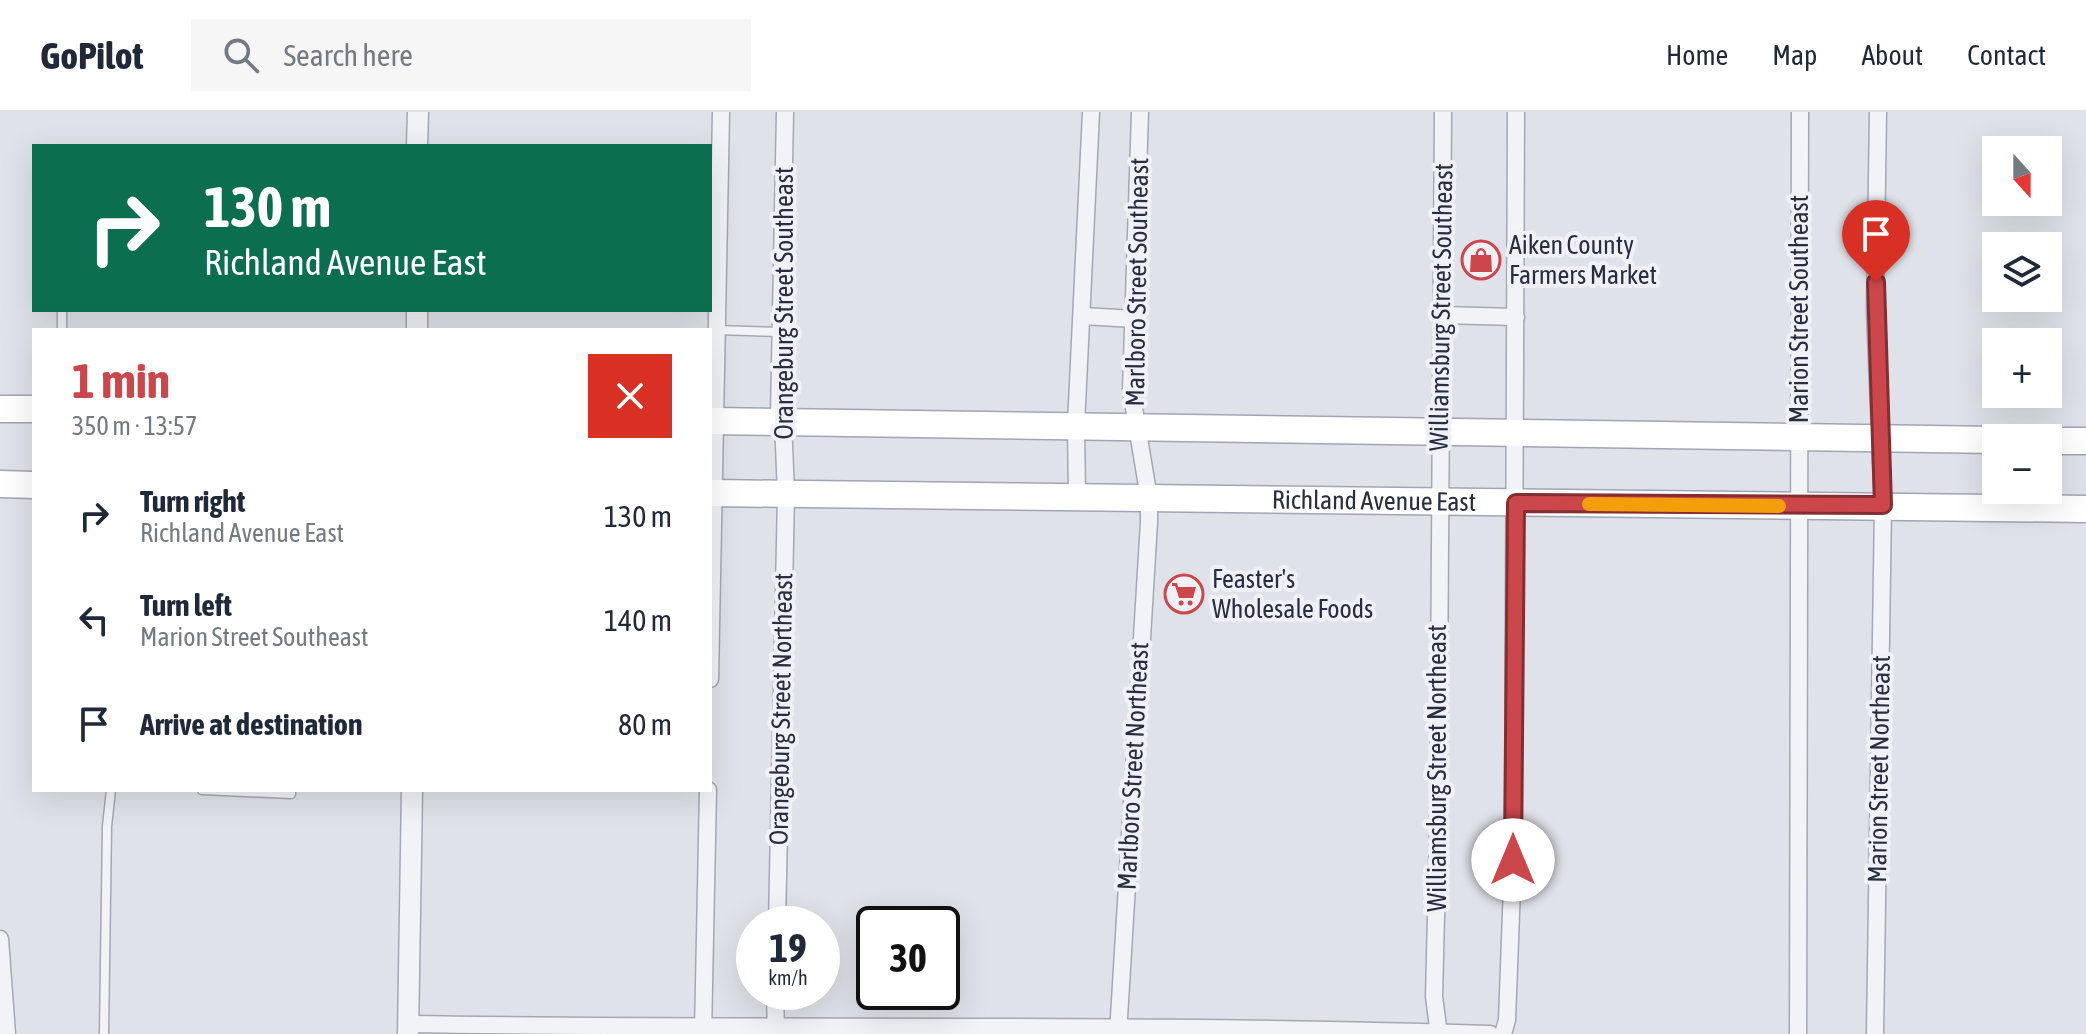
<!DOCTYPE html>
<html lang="en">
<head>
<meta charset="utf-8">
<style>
  :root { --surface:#fff; --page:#f6f6f7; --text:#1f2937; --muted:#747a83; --line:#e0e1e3; --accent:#cb474c }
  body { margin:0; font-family:"Asap Condensed",sans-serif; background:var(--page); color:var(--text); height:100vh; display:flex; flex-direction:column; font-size:30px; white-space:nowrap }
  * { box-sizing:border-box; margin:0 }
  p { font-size:26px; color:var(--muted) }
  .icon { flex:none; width:44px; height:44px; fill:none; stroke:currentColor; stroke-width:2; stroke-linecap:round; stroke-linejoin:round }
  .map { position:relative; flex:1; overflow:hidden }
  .details { position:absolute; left:32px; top:216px; width:680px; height:464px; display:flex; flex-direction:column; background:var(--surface); border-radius:0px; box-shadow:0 8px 32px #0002 }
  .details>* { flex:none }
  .hud { position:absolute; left:32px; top:32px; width:680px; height:168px; border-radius:0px; box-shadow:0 8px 32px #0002; background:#0b6e4f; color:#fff; overflow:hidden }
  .needle { width:52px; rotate:159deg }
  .fabs { position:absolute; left:1982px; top:24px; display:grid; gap:16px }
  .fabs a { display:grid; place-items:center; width:80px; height:80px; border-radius:0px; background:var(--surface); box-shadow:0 8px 32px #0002; font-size:40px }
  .speed { position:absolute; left:736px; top:794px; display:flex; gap:16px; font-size:40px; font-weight:700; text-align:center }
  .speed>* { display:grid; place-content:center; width:104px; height:104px; border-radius:50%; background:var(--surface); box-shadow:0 8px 32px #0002; line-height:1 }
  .speed small { font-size:20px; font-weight:400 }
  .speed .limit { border:4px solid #111; border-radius:12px; background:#fff; color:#111 }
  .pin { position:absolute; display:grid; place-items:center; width:68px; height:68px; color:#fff; margin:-82px -34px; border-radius:50% 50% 50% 0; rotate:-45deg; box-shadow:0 0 8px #0007 }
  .pin .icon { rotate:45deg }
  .me { position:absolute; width:88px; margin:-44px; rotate:0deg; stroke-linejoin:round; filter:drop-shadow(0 0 6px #0008) }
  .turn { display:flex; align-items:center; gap:28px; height:168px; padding:0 40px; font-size:36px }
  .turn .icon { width:104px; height:104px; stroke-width:2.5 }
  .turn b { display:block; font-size:56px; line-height:68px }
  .round { display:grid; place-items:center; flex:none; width:84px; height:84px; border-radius:0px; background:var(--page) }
  .headline { display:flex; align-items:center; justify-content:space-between; height:136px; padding:0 40px }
  h1 { font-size:48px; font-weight:700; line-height:60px; color:var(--accent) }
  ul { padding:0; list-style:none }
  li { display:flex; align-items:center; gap:24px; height:104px; padding:0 40px }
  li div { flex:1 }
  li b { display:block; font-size:30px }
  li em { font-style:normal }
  header { display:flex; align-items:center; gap:48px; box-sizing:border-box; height:112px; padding:0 40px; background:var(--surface); border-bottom:2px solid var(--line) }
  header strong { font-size:38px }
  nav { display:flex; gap:44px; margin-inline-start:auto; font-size:28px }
  .search { width:560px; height:72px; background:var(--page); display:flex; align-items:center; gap:20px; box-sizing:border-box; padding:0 28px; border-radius:0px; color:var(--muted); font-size:30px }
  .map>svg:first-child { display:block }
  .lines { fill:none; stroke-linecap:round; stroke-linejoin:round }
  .service-casing { stroke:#a4a8b2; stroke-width:11 }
  .minor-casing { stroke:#a4a8b2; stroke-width:19 }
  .tertiary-casing { stroke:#a4a8b2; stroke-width:23 }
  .primary-casing { stroke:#9fa5b4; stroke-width:29 }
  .service { stroke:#f2f3f7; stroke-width:8 }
  .minor { stroke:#f2f3f7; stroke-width:16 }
  .tertiary { stroke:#f2f3f7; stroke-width:20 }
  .primary { stroke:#fff; stroke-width:26 }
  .route-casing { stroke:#842e31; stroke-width:20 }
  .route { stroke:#cb474c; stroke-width:14 }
  .slow { stroke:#f59e0b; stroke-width:14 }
  .labels { text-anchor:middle; stroke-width:8; stroke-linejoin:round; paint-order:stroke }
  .poi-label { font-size:26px; fill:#282e3f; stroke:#eff1f6; text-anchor:start }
  .street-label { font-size:26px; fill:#282e3f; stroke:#eff1f6 }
</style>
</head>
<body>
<header>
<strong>GoPilot</strong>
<div class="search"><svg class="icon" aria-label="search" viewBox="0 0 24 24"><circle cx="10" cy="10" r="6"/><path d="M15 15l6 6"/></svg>Search here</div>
<nav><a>Home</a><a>Map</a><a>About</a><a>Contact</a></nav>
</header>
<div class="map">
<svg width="2086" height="922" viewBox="0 0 2086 922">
  <rect width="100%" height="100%" fill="#dfe2e8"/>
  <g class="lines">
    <g class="service-casing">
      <g id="service">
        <polyline points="62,218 62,198"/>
        <polyline points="716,218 781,220"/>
        <polyline points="202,678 291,682 291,678"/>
        <polyline points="104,922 107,714 111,678"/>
      </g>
    </g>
    <g class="minor-casing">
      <g id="minor">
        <polyline points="1441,203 1516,205"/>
        <polyline points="1083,204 1134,207"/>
        <polyline points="1077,385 1076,313 1091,0"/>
        <polyline points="710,567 721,0"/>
        <polyline points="777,812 786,382 783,309 779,303 785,0"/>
        <polyline points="0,827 7,922"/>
        <polyline points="775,880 776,922"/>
        <path d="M408,912c361,6 721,-2 1082,10"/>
        <polyline points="703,922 708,678"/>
        <polyline points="1118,922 1149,410 1149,386 1131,278 1140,0"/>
        <polyline points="1439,922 1434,885 1438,721 1443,0"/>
        <polyline points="1503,922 1507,908 1513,748 1516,0"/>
        <polyline points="1798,922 1800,0"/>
        <polyline points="1875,922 1883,393 1875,200 1878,0"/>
      </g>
    </g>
    <g class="tertiary-casing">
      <g id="tertiary">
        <polyline points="417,34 418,0"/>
        <polyline points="417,218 417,198"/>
        <polyline points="408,922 412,678"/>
      </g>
    </g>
    <g class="primary-casing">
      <g id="primary">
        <polyline points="0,297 34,297"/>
        <polyline points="710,309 1996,328"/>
        <polyline points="2048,329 2086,329"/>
        <polyline points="0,372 34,373"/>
        <path id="s1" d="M710,381l1376,16"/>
      </g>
    </g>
    <use href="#service" class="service"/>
    <use href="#minor" class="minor"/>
    <use href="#tertiary" class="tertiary"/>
    <use href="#primary" class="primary"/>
  </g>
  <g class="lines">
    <g class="route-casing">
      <polyline id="route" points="1513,748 1516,391 1883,393 1876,170"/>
    </g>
    <use href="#route" class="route"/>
    <polyline class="slow" points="1589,392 1779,394"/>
  </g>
  <defs>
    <g id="shop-ring" transform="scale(2)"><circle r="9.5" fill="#eff1f6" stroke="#cb474c" stroke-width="1.5"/><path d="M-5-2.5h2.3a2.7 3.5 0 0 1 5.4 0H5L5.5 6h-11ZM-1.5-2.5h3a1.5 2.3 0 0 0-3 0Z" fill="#cb474c"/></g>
    <g id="supermarket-ring" transform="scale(2)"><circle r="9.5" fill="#eff1f6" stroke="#cb474c" stroke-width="1.5"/><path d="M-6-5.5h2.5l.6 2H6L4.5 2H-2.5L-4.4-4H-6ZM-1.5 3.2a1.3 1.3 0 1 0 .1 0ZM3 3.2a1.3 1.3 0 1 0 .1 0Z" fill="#cb474c"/></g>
  </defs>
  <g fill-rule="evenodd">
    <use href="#shop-ring" x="1481" y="148"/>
    <use href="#supermarket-ring" x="1184" y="482"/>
  </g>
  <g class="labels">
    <g class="poi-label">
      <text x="1509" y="142">Aiken County<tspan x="1509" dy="30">Farmers Market</tspan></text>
      <text x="1212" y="476">Feaster's<tspan x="1212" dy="30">Wholesale Foods</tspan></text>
    </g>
    <g class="street-label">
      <text transform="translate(1137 170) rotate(-89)" y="9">Marlboro Street Southeast</text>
      <text transform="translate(784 191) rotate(-90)" y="9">Orangeburg Street Southeast</text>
      <text transform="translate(1441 195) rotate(-89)" y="9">Williamsburg Street Southeast</text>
      <text transform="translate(1799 197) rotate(-90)" y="9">Marion Street Southeast</text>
      <text dy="9" stroke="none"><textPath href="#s1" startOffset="664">Richland Avenue East</textPath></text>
      <text transform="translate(781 597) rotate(-89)" y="9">Orangeburg Street Northeast</text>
      <text transform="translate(1133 654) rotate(-87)" y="9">Marlboro Street Northeast</text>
      <text transform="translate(1437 656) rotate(-90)" y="9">Williamsburg Street Northeast</text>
      <text transform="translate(1879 657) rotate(-89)" y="9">Marion Street Northeast</text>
    </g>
  </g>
</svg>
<div class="fabs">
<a><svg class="needle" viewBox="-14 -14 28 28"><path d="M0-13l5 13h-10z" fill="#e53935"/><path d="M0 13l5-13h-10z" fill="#747a83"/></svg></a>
<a><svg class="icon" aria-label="layers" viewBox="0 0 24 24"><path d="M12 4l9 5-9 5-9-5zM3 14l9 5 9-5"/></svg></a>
<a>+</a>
<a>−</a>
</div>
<div class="speed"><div>19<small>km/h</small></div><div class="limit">30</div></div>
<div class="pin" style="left:1876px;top:170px;background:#d93025"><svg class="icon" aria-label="arrive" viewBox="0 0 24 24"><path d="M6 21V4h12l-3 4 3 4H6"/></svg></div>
<svg class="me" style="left:1513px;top:748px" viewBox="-20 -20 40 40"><circle r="19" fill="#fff"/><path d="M0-13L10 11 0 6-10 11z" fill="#cb474c"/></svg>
<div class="hud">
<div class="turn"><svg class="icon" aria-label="right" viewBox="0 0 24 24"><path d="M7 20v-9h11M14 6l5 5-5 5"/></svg><div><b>130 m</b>Richland Avenue East</div></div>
</div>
<section class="details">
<div class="headline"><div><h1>1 min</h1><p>350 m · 13:57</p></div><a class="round" style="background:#d93025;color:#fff"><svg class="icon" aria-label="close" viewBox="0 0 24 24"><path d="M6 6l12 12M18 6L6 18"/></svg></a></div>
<ul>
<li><svg class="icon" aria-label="right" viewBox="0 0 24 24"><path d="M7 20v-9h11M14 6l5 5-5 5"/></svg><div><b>Turn right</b><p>Richland Avenue East</p></div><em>130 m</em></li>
<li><svg class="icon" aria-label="left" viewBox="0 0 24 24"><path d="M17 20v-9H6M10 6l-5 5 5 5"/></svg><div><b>Turn left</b><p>Marion Street Southeast</p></div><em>140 m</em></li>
<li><svg class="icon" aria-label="arrive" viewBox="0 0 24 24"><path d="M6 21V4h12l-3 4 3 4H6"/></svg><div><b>Arrive at destination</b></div><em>80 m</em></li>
</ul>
</section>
</div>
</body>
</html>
